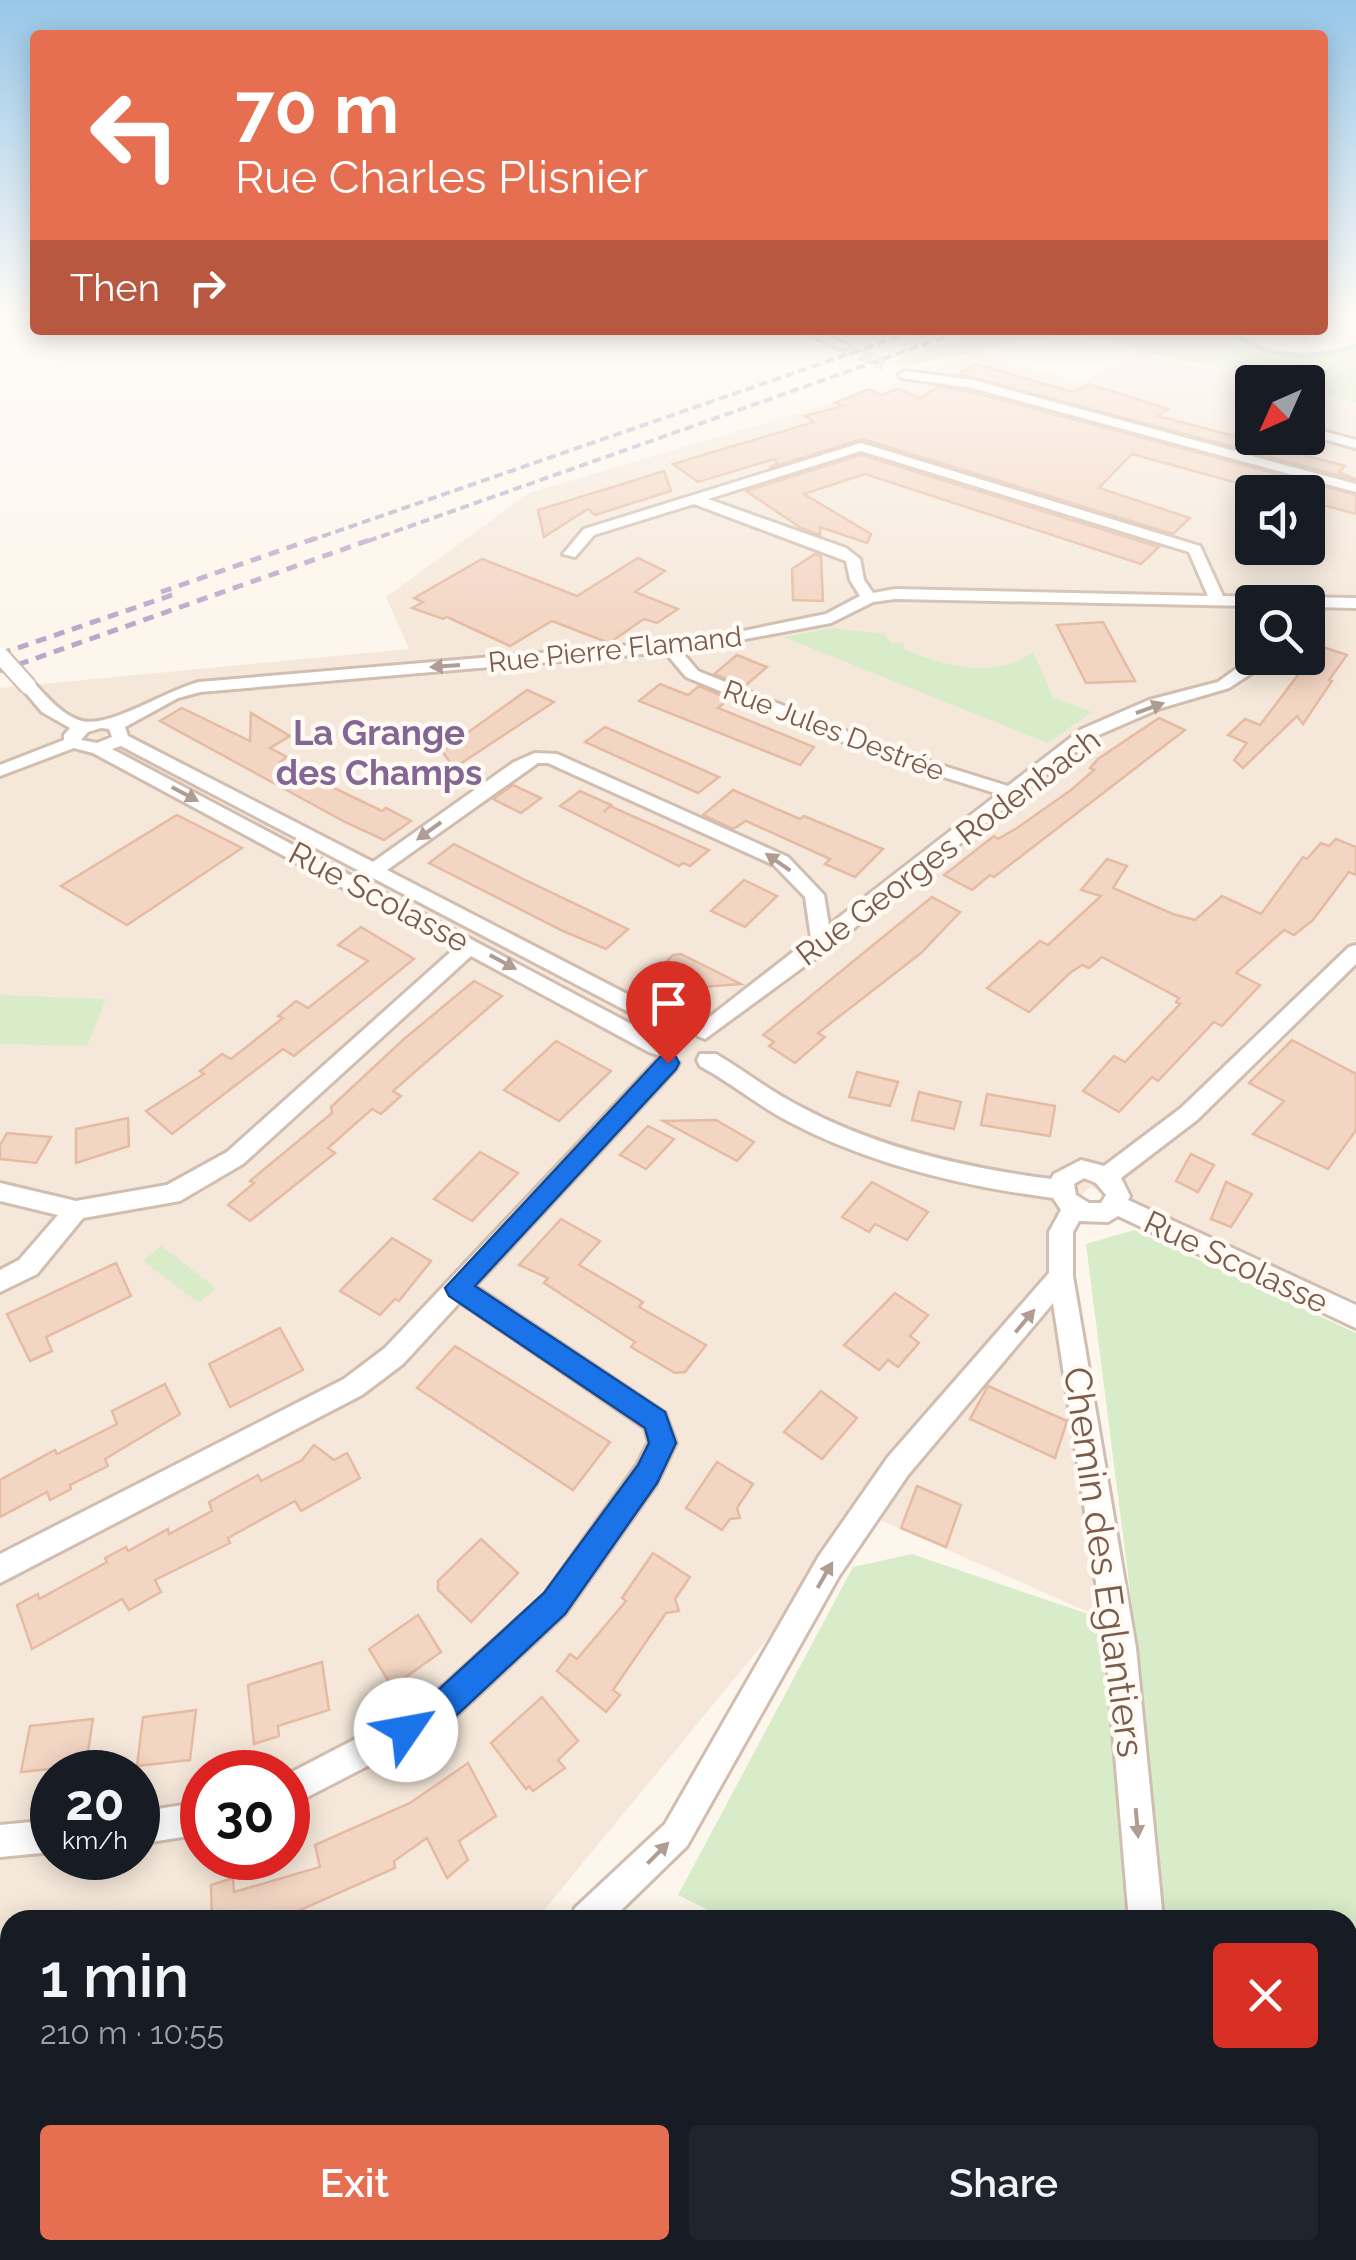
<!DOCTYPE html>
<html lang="en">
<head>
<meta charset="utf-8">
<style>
  :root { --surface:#171b24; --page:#20242c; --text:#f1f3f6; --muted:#9ea1a6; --accent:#e76f51 }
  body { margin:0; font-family:Raleway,sans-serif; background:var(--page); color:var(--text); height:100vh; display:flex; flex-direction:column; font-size:38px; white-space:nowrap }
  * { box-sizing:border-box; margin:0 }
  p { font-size:32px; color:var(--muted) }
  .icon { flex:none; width:55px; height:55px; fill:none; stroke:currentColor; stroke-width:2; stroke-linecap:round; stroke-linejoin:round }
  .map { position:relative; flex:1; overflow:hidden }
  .panel { position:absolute; left:0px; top:1910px; width:1358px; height:350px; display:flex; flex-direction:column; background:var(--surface); border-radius:30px 30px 0 0; box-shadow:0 5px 25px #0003 }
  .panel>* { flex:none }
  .banner { position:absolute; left:30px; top:30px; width:1298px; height:305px; border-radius:10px; box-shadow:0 5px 25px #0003; background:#e76f51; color:#fff; overflow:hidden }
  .needle { width:65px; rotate:225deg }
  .buttons { position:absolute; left:1235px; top:365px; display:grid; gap:20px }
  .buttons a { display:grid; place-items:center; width:90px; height:90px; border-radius:10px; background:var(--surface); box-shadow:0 5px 25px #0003; font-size:50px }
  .speed { position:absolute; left:30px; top:1750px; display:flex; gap:20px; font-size:50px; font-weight:700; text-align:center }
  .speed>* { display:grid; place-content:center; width:130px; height:130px; border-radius:50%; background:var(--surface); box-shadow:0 5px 25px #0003; line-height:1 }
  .speed small { font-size:25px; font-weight:400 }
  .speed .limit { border:15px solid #d22; background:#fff; color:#111 }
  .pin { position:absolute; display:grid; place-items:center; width:85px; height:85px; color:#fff; margin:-102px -42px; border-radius:50% 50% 50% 0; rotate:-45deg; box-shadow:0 0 10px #0007 }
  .pin .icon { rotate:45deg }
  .me { position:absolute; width:110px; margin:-55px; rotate:57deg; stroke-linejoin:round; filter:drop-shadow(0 0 8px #0008) }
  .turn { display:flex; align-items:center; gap:35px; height:210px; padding:0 40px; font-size:45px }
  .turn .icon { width:130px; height:130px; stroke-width:2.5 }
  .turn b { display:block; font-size:70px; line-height:85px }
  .then { display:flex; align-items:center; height:95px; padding:0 40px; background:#0003; gap:20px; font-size:38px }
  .round { display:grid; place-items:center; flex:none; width:105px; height:105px; border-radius:10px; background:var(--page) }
  .overview { display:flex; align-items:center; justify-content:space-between; height:170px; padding:0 40px }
  h1 { font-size:60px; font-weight:600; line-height:75px }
  .cta { display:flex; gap:20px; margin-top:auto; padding:20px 40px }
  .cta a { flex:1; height:115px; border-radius:10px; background:var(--accent); color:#fff; font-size:40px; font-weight:600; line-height:115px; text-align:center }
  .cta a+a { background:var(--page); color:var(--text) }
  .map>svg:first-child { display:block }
  .residential { fill:#f5e8da; fill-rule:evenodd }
  .industrial { fill:#efe9e4 }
  .green { fill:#d8ecc9 }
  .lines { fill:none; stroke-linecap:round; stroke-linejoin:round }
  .stream { stroke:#a5d3da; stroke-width:5 }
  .building { fill:#f3d5c3; stroke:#e6bba3; stroke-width:2.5 }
  .street-tunnel { stroke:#dcd0c4; stroke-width:12; stroke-dasharray:12 6; stroke-linecap:butt }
  .street-casing { stroke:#d1beb0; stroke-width:6 }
  .street { fill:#fff; fill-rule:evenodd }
  .rail-far1 { stroke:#b9a8c9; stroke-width:4; stroke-dasharray:9 5; stroke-linecap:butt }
  .rail { stroke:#b9a8c9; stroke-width:5; stroke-dasharray:11 8; stroke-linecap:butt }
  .street-bridge-casing { stroke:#d1beb0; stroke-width:20; stroke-linecap:butt }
  .street-bridge { stroke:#fff; stroke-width:16 }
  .oneway { fill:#af9d94 }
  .route { fill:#1a73e8; stroke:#114b97; stroke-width:2.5 }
  .labels { text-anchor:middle; stroke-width:9; stroke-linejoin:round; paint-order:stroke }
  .far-street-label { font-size:28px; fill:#7a5c4d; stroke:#fffaf3 }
  .street-label { font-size:32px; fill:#7a5c4d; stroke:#fffaf3 }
  .far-district-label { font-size:35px; font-weight:bold; fill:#846695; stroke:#fffaf3 }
  .near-street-label { font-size:38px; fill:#7a5c4d; stroke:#fffaf3 }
</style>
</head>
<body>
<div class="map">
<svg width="1356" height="2260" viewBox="0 0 1356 2260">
  <rect width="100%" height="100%" fill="#fdf6ec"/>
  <g class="residential">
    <polygon points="1323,316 1356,316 1356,348 1286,330 1322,330"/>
    <path d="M1137,353l138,29h-23v56h56v-46l48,13v896l-266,-114 -38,36 45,393 -228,-101 -333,405h-526v165l-10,3v-1400l409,-39 -23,-52 143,-104 371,-110 17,-14 60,-15 103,28zM1252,492h56v56h-56zM1252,602h56v56h-56zM52,1772h86v86h-86zM202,1772h86v86h-86z"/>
  </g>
  <polygon class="industrial" points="1348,2044 1356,2045 1356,2260 832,2260 834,2250 1348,2250"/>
  <g class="green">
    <path d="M981,330h253c24,36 88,26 122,15v59l-48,-14v-8h-29l-135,-30 -72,-21 -172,37 -7,-7z"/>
    <path d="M832,628l52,6 7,9h12l2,7c42,16 88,30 128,2l20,45 39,15 -44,31 -264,-106z"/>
    <polygon points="0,995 106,999 87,1046 0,1044"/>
    <polygon points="1134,1230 1356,1333 1356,2039 1348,2037 1348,1920 728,1920 678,1895 853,1567 912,1554 1135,1630 1086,1244"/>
    <polygon points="161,1246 216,1288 199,1303 143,1261"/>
    <polygon points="10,2204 10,2250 876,2250 874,2260 0,2260 0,2206"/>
  </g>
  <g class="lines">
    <path class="stream" d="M1227,330c41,29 82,31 129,16"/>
  </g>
  <g class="building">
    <polygon points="975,364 1073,392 1089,384 1168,409 1158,416 1246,439 1234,447 959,374"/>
    <polygon points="938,387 971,392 1356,495 1356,514 1308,501 1308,492 1270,492 1132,454 1099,488 1190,518 1173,534 862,439 769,468 777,463 775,459 698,482 673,464 814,422 805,416 842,406 835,403 869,389 881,395 898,389 920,398"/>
    <polygon points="1267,445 1345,466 1339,472 1356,480 1256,453"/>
    <polygon points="861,455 1159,547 1141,564 865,474 804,494 871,534 867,543 820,527 820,535 801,528 746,491"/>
    <polygon points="664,471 671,491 595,515 588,509 544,537 538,510"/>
    <polygon points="815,554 821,556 823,601 793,600 792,569"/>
    <polygon points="638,558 665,571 635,592 678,609 657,623 644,619 609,643 552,621 510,646 447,617 443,619 412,608 423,602 414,598 482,559 577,596"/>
    <polygon points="1103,622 1135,681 1086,683 1057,625"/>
    <polygon points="1320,646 1347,655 1329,680 1332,681 1303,724 1297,716 1243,768 1234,760 1247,743 1228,735 1245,719 1260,725"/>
    <polygon points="737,655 767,667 745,686 714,674"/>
    <polygon points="660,684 688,695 699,686 729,699 718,708 814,747 800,765 639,701"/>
    <polygon points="527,690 554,702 454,768 442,751"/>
    <polygon points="182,708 250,741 251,713 290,736 270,748 287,757 280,762 382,811 386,808 411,821 384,840 345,822 160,721"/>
    <polygon points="1159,718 1185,730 994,877 990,875 972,890 944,875 994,836 998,839 1017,828 1071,790 1094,770 1090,768 1098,759"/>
    <polygon points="605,727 719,777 698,793 585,742"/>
    <polygon points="513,785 541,798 521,813 493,799"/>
    <polygon points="733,790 800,819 804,816 883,849 855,877 825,864 830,859 746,821 733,829 703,815"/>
    <polygon points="580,791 611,805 604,812 610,806 709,850 690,866 683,863 679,866 560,806"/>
    <polygon points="177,815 242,848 127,925 61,886"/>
    <polygon points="1336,839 1356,847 1356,875 1349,872 1313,920 1294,935 1284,930 1236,973 1260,985 1222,1026 1214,1022 1158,1081 1152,1077 1119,1112 1083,1091 1114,1056 1125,1062 1180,1004 1176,1002 1179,998 1102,957 1089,968 1082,965 1070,973 1029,1012 987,988 1040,941 1048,945 1101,896 1081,890 1107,859 1127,866 1113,888 1173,914 1195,920 1222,896 1261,914 1303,857 1307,859 1321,843 1329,846"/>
    <polygon points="454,844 527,881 628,929 606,949 563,931 429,863"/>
    <polygon points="744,880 777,896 745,927 711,911"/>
    <polygon points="932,897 960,912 921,953 818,1033 825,1037 795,1063 769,1046 774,1042 763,1035"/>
    <polygon points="361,927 414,959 294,1056 283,1049 172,1134 146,1111 204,1074 200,1071 222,1054 231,1059 283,1018 278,1016 296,1001 308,1008 368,961 338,945"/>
    <polygon points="681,954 741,984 635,992 673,955"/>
    <polygon points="474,981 502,996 393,1091 401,1096 381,1114 372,1109 328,1148 335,1153 250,1221 228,1205 254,1183 250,1181 332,1113 331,1107 404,1039"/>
    <polygon points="1292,1040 1356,1074 1356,1130 1328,1169 1253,1134 1284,1101 1249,1083"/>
    <polygon points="556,1041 611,1071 559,1121 504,1090"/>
    <polygon points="857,1072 898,1082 890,1106 849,1097"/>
    <polygon points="919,1092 961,1102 954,1129 912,1120"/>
    <polygon points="987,1094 1055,1106 1050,1136 981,1125"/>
    <polygon points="128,1118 129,1146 76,1163 76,1129"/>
    <polygon points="716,1120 754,1142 737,1161 663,1121"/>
    <polygon points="648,1126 674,1139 646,1169 620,1155"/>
    <polygon points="7,1133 51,1137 36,1163 0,1159 0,1145"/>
    <polygon points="480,1152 518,1173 472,1221 434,1199"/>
    <polygon points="1191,1154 1214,1165 1198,1192 1176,1181"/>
    <polygon points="872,1182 928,1212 907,1240 875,1224 869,1232 842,1217"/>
    <polygon points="1226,1182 1252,1194 1231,1227 1211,1219"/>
    <polygon points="561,1219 600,1241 579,1265 643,1302 639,1307 706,1345 685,1372 675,1373 631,1347 635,1342 544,1283 548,1278 519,1265"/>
    <polygon points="392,1238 431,1261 399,1301 395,1299 380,1315 340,1291"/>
    <polygon points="116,1263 131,1296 46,1337 52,1351 30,1361 7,1314"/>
    <polygon points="895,1293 928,1315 910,1336 919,1343 898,1367 888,1360 879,1370 844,1345"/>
    <polygon points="280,1328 303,1370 230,1407 209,1364"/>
    <polygon points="455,1346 610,1442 573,1490 417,1388"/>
    <polygon points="165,1384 180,1414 105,1459 108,1466 70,1485 71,1489 50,1500 47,1492 0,1517 0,1480 55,1450 57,1454 117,1424 112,1411"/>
    <polygon points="988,1386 1067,1421 1055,1458 970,1419"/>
    <polygon points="821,1391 857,1418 822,1459 784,1432"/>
    <polygon points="314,1445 334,1460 347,1453 360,1478 301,1511 295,1501 228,1538 230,1543 155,1580 161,1592 129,1610 122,1599 32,1649 17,1605 38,1594 39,1599 107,1562 105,1558 126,1547 128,1551 168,1529 169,1534 212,1511 209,1502 258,1475 261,1481 302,1460"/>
    <polygon points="717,1462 753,1484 737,1508 740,1518 730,1519 722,1530 686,1508"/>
    <polygon points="917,1486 961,1505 946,1547 901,1528"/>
    <polygon points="481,1539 518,1573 471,1622 438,1590 438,1581"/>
    <polygon points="653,1553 690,1577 675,1599 679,1611 666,1613 613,1690 620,1695 606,1712 557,1671 570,1654 577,1659 626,1601 622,1598"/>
    <polygon points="418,1615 441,1652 392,1687 369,1649"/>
    <polygon points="322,1662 329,1710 278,1726 279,1736 254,1744 248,1685"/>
    <polygon points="542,1697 578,1741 558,1760 565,1768 533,1791 529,1786 526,1789 491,1743"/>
    <polygon points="196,1710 190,1760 137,1766 143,1717"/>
    <polygon points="93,1719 86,1765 21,1772 30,1726"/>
    <polygon points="468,1763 496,1816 459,1841 468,1860 447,1878 427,1838 394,1861 395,1868 289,1915 290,1920 212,1920 211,1885 233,1878 234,1892 320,1867 315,1845 410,1803"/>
  </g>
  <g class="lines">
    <polyline class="street-tunnel" points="844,347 884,365"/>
    <g class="street-casing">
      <g id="street">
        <polygon points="801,330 816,330 850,347 840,349"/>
        <polygon points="905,371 973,380 1235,451 1255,438 1269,438 1248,455 1356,484 1356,492 972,388 901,378 899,375"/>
        <polygon points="1308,427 1356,440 1356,448 1308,435"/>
        <path d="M861,443l339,103 23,50 133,2v10l-48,-1v-5h-56v4l-357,-7 -22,3 -42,21 -150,28 17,20 197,80 113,35 74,-57 67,-29 69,-18 22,-16 8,-11 14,3 -10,15 -23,15 -68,20 -67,29 -265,211 -124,91 -7,-3 -4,-5 4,-5 113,-88 -6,-41 -31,-32 -226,-102h-10l-151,107 273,141 27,10 4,5 -11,8 -34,-13 -525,-275 -9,3 553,293 3,5 -11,8 -8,-3 -178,-96 -228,208 -63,37 -97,17 -46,56 -37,18v-22l19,-10 39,-45 -58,-14v-18l76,18 91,-16 60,-33 228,-204 -362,-195 -19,-5 -74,28v-11l64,-25v-5l6,-7 -28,-16 -22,-26 2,-3h12c13,14 29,33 48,38 28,7 85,-31 117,-39l505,-43 122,-25 34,-18 -10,-16 -4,-19 -152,-57 -100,31 -19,22 -12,-3 21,-25zM861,451l328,101 19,44 -313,-7 -22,4 -9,-13 -4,-21 -14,-11 -138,-49zM665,652l21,25 197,81 115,36 -169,131 -5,-30 -36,-38 -231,-103 -22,-1 -21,9 -141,100 -245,-126 -3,-9 53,-29 22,-6zM101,728l8,1 3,8 -15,6 -16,-3 7,-8z"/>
        <path d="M1356,945v19l-159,156 -76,58 9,18 -2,4 228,105v23l-238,-112 -10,6 -29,-1 -6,11v44l63,372 27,272h-34l-23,-272 -53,-345 -145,172 -69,101 -152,270 -76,74h-41l5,-12 90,-84 154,-268 69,-99 161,-184v-41l12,-22 -8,-12c-92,-12 -185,-34 -267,-78 -30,-16 -56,-38 -86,-54l-3,-6 3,-6h16c29,17 55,38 85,53 77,41 164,61 250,72l3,-5 27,-14 23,6 77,-58 168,-161zM1084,1178l12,5 10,12 -5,8h-12l-13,-8 -2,-11z"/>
        <polygon points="668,1055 679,1063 676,1069 475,1286 665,1413 676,1443 657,1483 565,1614 445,1726 288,1807 288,1774 423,1704 545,1594 637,1465 649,1442 645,1428 460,1302 403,1364 362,1395 0,1583 0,1554 344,1379 385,1348 660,1057"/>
        <polygon points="202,1802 202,1834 138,1844 138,1812"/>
        <polygon points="52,1820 52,1852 0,1857 0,1825"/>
        <polygon points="10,2109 10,2145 0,2147 0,2111"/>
        <rect x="1148" y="2250" width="38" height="10"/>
      </g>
    </g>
    <use href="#street" class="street"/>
    <g class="rail-far1">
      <polyline points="309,541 918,330"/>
      <polyline points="368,541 965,330"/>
    </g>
    <g class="rail">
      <polyline points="161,592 316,538"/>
      <polyline points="0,654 175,594"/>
      <polyline points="0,671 375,538"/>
    </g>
    <g class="street-bridge-casing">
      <polyline id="street-bridge" points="0,655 28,686"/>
    </g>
    <use href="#street-bridge" class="street-bridge"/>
  </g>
  <defs><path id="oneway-solid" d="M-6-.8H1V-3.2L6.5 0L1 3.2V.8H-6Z" transform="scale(2.5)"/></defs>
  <g class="oneway">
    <use href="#oneway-solid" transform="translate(445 666) rotate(176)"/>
    <use href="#oneway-solid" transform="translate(1150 708) rotate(-20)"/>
    <use href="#oneway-solid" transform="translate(185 794) rotate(28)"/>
    <use href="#oneway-solid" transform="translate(429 831) rotate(144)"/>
    <use href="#oneway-solid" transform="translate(778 862) rotate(-145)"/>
    <use href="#oneway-solid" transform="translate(503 962) rotate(28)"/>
    <use href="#oneway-solid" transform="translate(1025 1321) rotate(-50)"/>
    <use href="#oneway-solid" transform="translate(825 1575) rotate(-60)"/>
    <use href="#oneway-solid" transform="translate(1137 1823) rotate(85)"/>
    <use href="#oneway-solid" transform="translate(658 1853) rotate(-45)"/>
  </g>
  <linearGradient id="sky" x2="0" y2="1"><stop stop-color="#97c7e8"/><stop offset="0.5" stop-color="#fefbf6"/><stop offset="1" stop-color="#fefbf6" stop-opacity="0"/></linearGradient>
  <rect width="1356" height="633" fill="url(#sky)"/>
  <polygon class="route" points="668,1055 676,1057 679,1063 676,1069 475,1286 665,1412 676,1443 657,1483 565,1614 445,1726 406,1745 395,1741 391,1730 395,1718 423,1704 544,1593 638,1465 649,1443 645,1428 449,1296 445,1288 660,1057"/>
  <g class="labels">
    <g class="far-street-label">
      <text transform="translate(615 649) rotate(-6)" y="10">Rue Pierre Flamand</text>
      <text transform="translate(834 730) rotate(21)" y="10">Rue Jules Destrée</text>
    </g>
    <g class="street-label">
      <text transform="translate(948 847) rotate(-37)" y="11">Rue Georges Rodenbach</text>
      <text transform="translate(379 897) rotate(28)" y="11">Rue Scolasse</text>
      <text transform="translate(1236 1262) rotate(25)" y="11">Rue Scolasse</text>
    </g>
    <g class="far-district-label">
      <text x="379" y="745">La Grange<tspan x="379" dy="40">des Champs</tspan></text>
    </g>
    <g class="near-street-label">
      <text transform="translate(1104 1562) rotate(82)" y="13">Chemin des Eglantiers</text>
    </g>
  </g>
</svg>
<div class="buttons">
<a><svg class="needle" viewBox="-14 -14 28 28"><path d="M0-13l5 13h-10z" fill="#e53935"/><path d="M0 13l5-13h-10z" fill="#9ea1a6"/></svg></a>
<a><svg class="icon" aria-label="sound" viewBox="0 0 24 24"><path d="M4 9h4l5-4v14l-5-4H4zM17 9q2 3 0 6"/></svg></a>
<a><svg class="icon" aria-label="search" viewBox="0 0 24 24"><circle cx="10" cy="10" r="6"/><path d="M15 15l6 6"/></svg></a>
</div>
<div class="speed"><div>20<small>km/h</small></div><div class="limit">30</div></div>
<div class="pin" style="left:668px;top:1063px;background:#d93025"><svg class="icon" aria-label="arrive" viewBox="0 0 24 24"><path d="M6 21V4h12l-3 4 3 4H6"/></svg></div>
<svg class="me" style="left:406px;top:1730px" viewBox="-20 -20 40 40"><circle r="19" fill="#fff"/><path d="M0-13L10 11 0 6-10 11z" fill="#1a73e8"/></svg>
<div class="banner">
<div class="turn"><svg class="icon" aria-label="left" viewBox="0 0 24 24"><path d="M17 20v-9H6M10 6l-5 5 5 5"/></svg><div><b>70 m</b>Rue Charles Plisnier</div></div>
<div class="then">Then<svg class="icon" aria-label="right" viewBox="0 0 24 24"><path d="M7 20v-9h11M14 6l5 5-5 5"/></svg></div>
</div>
<section class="panel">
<div class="overview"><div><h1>1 min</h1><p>210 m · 10:55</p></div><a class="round" style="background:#d93025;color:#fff"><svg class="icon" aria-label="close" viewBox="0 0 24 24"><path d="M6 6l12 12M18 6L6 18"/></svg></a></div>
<div class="cta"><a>Exit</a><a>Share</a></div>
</section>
</div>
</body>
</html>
